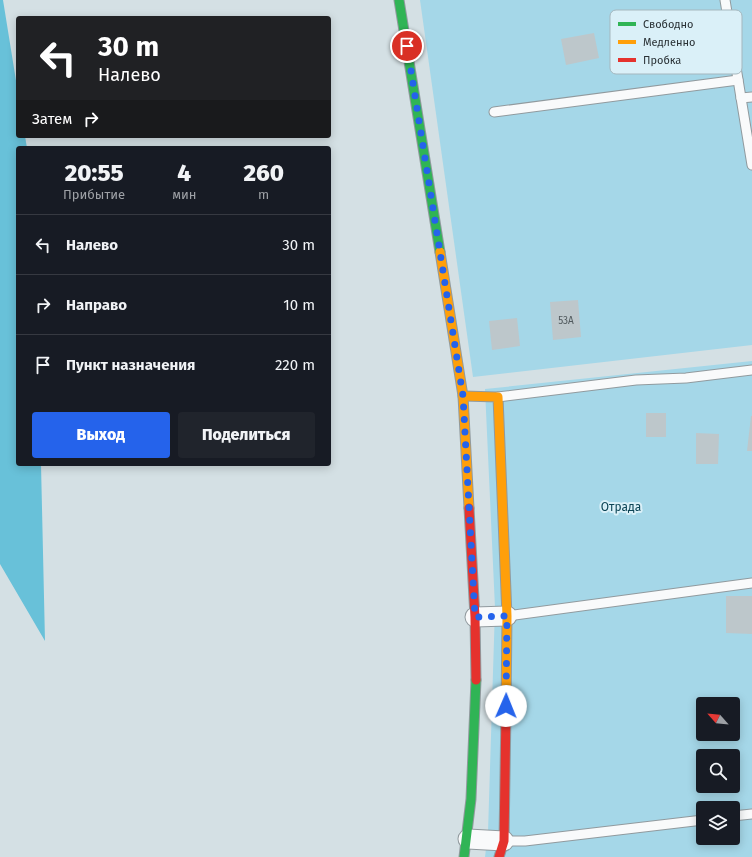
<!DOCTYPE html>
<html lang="ru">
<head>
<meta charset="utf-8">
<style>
  :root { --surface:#171b24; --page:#20242c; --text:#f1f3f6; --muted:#9ea1a6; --line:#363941; --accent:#2563eb }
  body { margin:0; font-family:"Fira Sans",sans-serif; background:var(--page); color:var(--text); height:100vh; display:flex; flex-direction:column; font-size:15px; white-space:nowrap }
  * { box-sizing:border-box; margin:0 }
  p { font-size:13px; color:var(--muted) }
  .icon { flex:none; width:22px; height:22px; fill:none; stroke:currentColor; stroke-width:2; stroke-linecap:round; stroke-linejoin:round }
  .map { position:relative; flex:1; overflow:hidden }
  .panel { position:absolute; left:16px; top:146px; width:315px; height:320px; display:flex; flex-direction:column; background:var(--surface); border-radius:4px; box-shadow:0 2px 10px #0003 }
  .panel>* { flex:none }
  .banner { position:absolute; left:16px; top:16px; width:315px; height:122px; border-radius:4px; box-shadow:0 2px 10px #0003; background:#202124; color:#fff; overflow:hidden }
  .needle { width:26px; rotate:297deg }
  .fabs { position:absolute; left:696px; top:697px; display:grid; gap:8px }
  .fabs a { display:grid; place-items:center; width:44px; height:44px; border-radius:4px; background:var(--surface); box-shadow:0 2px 10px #0003; font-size:20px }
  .pin { position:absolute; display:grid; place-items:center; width:34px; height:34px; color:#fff; margin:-17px; border:2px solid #fff; border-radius:50%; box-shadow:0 1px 4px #0007 }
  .me { position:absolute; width:44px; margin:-22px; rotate:1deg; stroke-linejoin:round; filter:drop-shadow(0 0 3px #0008) }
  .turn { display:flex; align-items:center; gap:14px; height:84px; padding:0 16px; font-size:18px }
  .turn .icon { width:52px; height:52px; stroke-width:2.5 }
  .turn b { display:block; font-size:28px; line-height:34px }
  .then { display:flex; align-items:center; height:38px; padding:0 16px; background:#0003; gap:8px; font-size:15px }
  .eta { display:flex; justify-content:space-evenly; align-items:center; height:68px; text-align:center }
  .eta b { font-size:24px; font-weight:800; line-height:28px }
  .primary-button { display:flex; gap:8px; margin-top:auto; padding:8px 16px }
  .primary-button a { flex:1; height:46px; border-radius:4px; background:var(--accent); color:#fff; font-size:16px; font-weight:800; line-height:46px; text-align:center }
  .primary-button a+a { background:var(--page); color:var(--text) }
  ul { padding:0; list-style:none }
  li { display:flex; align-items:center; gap:12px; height:60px; padding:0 16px; border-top:1px solid var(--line) }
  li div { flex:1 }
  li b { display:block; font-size:15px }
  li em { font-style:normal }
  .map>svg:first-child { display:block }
  .green { fill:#a5d7e8; fill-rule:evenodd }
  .forest { fill:#68c1d9 }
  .building { fill:#bdc7cb }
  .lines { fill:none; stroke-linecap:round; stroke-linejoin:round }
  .lane-casing { stroke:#919a9e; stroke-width:11 }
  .street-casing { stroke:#919a9e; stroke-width:21 }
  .fast-casing { stroke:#919a9e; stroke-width:11 }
  .slow-casing { stroke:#919a9e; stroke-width:11 }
  .jam-casing { stroke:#919a9e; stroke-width:11 }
  .lane { stroke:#f9fafb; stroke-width:9 }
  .street { stroke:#f9fafb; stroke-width:19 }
  .fast { stroke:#30b455; stroke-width:9 }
  .slow { stroke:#ff9f0a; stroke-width:9 }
  .jam { stroke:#e5322d; stroke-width:9 }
  .route { stroke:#2563eb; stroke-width:7; stroke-dasharray:0 12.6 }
  .labels { text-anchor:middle; stroke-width:4; stroke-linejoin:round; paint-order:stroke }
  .number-label { font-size:10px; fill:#515a5e }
  .park-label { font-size:12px; fill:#0c4455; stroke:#daf0f8 }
  .key { fill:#daf0f8; stroke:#a5b7be; stroke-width:1 }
  .key-label { font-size:11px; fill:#2a3236 }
</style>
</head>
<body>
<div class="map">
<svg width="752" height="857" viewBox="0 0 752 857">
  <rect width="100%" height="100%" fill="#d4e0e4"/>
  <g class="green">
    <polygon points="420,0 752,0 752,345 473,377"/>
    <path d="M752,361v496h-267l3,-25 7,-224 -10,-219zM703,704h30v30h-30zM703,756h30v30h-30zM703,808h30v30h-30z"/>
  </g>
  <polygon class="forest" points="0,0 3,0 18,93 18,136 25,136 27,148 18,148 18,464 41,464 45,641 0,564"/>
  <g class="building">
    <polygon points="594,33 599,58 566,65 561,39"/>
    <polygon points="578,300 581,337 553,340 550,302"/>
    <polygon points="517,318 520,346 492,350 489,321"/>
    <rect x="646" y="413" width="20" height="24"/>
    <polygon points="751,416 752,416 752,451 747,451"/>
    <polygon points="696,433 719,434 718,464 696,464"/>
    <polygon points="726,596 752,596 752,634 726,633"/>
  </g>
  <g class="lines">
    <g class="lane-casing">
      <g id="lane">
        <polyline points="725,0 752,165"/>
        <polyline points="741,98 752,97"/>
        <polyline points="494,112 738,80"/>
        <polyline points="498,397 636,380 686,378 752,370"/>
        <polyline points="507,616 752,583"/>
        <polyline points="733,816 752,814"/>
        <polyline points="504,841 525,841 703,820"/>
      </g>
    </g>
    <g class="street-casing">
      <g id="street">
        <polyline points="475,617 507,616"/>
        <polyline points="468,839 504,841"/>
      </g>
    </g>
    <g class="fast-casing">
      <g id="fast">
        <polyline points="399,0 440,252"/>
        <polyline points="464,857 471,799 476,680"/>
      </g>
    </g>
    <g class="slow-casing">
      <g id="slow">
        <polyline points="440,252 463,396 469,508"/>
        <polyline points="463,396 498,397 507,616 506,711"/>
      </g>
    </g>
    <g class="jam-casing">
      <g id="jam">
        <polyline points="469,508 475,617 476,680"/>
        <polyline points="499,857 504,841 506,711"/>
      </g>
    </g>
    <use href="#lane" class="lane"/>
    <use href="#street" class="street"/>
    <use href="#fast" class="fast"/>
    <use href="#slow" class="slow"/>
    <use href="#jam" class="jam"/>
  </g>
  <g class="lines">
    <polyline class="route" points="407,46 463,396 475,617 507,616 506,706"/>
  </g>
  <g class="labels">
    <g class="number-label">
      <text x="566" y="324">53А</text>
    </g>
    <g class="park-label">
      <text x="621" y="511">Отрада</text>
    </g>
  </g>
  <rect x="610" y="10" width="132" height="64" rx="6" class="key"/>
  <rect x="618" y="22" width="18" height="4" fill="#30b455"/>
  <rect x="618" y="40" width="18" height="4" fill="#ff9f0a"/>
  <rect x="618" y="58" width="18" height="4" fill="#e5322d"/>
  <g class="key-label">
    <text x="643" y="28">Свободно</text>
    <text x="643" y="46">Медленно</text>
    <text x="643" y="64">Пробка</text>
  </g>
</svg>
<div class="fabs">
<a><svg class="needle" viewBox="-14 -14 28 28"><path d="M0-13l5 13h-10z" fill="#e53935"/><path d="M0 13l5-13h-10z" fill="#9ea1a6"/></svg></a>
<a><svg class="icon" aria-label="search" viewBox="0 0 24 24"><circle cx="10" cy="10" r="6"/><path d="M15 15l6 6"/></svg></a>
<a><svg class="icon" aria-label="layers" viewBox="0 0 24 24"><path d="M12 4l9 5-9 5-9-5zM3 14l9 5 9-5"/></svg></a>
</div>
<div class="pin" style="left:407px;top:46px;background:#d93025"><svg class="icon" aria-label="arrive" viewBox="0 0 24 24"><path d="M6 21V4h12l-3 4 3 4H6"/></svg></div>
<svg class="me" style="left:506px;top:706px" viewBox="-20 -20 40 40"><circle r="19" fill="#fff"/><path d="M0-13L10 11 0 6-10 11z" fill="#2563eb"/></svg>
<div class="banner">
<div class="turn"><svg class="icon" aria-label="left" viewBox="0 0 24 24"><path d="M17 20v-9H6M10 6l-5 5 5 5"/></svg><div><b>30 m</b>Налево</div></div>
<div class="then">Затем<svg class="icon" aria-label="right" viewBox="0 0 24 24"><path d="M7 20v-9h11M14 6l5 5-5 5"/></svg></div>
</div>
<section class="panel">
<div class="eta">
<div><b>20:55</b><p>Прибытие</p></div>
<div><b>4</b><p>мин</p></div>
<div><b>260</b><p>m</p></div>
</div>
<ul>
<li><svg class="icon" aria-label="left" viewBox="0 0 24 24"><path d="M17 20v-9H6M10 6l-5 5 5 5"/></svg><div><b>Налево</b></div><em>30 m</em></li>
<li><svg class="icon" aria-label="right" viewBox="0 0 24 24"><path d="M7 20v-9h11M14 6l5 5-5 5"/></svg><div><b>Направо</b></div><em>10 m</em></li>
<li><svg class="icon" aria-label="arrive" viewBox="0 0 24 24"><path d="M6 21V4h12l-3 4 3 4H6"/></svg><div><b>Пункт назначения</b></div><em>220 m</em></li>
</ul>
<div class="primary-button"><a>Выход</a><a>Поделиться</a></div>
</section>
</div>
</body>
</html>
